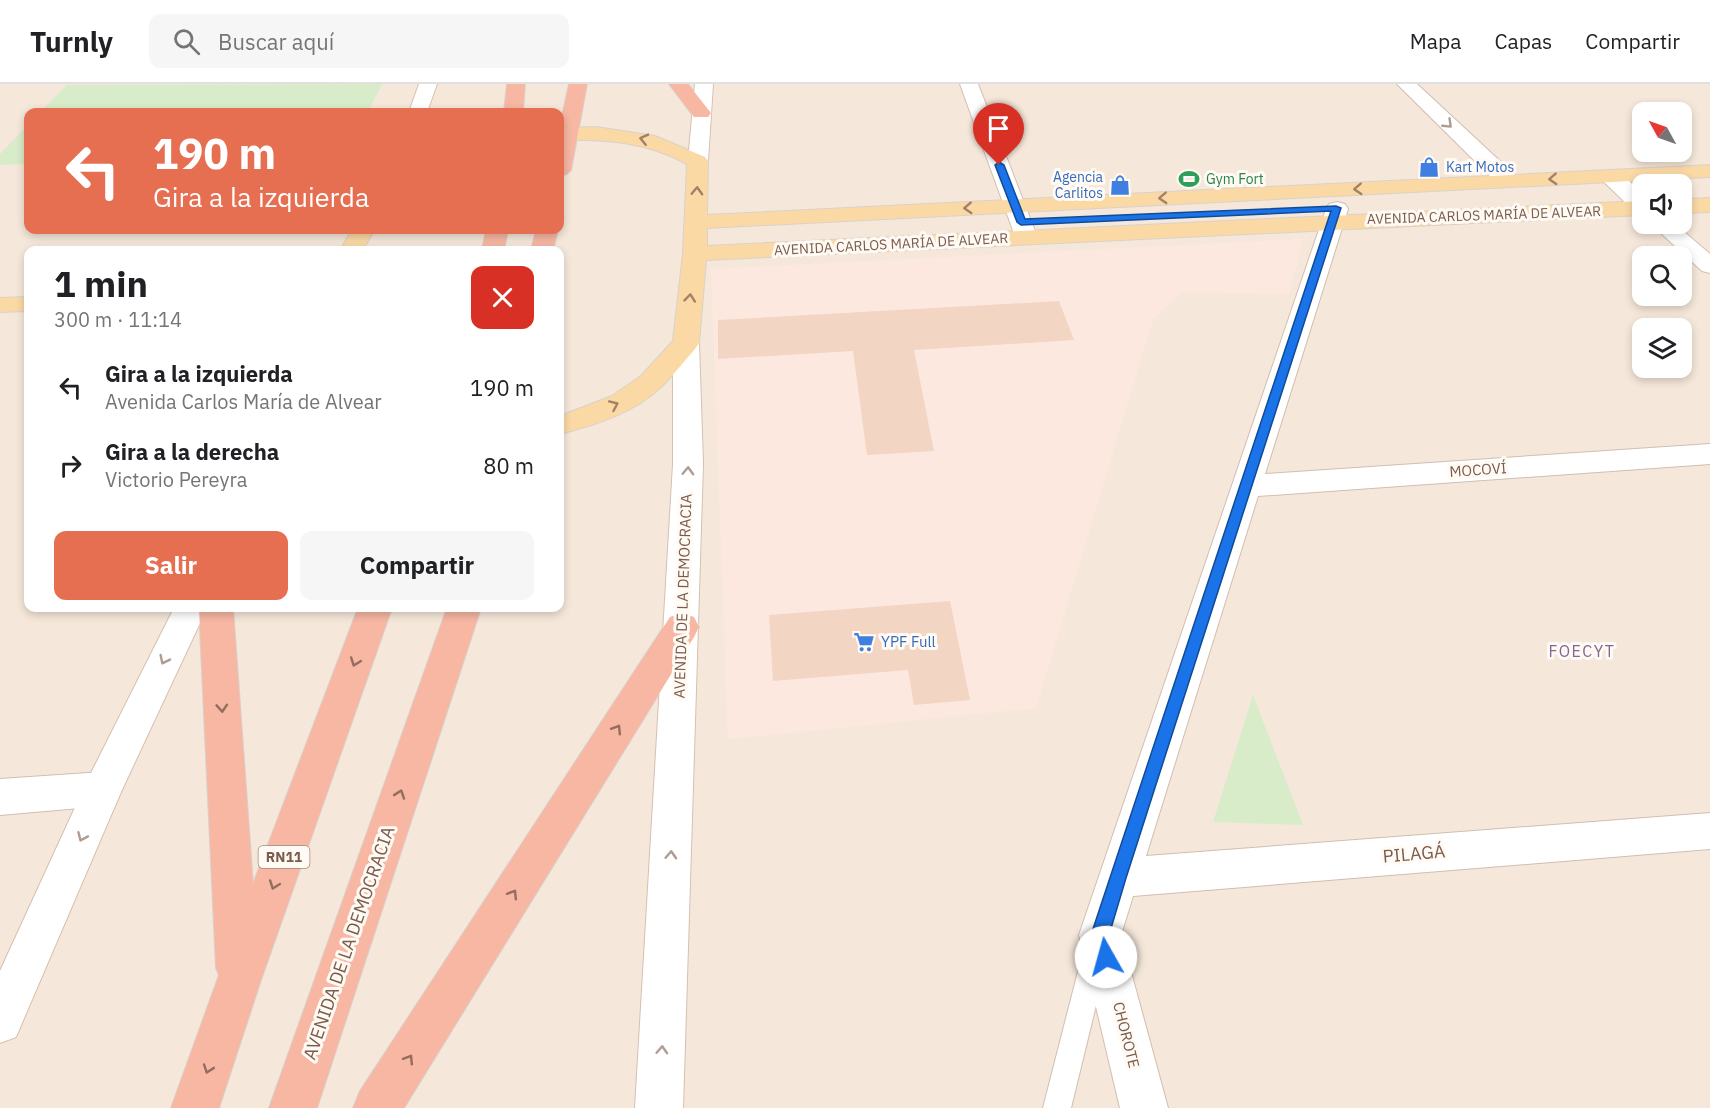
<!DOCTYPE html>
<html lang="es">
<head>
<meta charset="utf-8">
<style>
  :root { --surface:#fff; --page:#f6f6f6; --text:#202124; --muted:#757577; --line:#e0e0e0; --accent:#e76f51 }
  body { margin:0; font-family:"IBM Plex Sans",sans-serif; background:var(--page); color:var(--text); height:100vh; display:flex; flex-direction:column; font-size:22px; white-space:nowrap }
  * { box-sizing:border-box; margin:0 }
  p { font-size:20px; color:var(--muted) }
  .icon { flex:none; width:33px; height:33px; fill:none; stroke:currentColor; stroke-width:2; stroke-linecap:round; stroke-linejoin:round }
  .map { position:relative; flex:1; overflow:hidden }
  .side { position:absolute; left:24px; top:162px; width:540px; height:366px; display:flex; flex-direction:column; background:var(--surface); border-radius:12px; box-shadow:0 3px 9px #0003 }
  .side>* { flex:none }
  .top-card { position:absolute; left:24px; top:24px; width:540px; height:126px; border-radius:12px; box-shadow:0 3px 9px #0003; background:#e76f51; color:#fff; overflow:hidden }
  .needle { width:39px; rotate:310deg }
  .fabs { position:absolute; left:1632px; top:18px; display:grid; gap:12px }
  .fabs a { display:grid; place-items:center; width:60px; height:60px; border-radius:12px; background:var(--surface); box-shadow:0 3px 9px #0003; font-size:30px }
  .pin { position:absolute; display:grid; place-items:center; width:51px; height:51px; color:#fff; margin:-62px -26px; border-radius:50% 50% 50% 0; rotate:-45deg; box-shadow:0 0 6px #0007 }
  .pin .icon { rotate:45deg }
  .me { position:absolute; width:66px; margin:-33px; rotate:353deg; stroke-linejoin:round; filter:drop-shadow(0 0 4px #0008) }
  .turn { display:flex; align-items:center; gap:21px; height:126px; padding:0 30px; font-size:27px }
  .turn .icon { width:78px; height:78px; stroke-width:2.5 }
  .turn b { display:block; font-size:42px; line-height:51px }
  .round { display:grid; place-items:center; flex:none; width:63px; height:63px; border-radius:12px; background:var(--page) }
  .summary { display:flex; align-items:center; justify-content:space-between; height:102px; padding:0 30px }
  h1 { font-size:36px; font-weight:700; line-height:45px }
  .action { display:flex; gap:12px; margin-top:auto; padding:12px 30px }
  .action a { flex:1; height:69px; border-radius:12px; background:var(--accent); color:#fff; font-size:24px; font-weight:700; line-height:69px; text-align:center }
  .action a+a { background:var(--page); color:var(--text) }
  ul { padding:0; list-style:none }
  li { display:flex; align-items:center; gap:18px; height:78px; padding:0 30px }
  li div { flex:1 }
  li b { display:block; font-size:22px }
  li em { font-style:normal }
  header { display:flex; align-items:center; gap:36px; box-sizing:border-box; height:84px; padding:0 30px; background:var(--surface); border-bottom:2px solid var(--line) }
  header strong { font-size:28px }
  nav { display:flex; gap:33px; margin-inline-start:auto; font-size:21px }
  .search { width:420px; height:54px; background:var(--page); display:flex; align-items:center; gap:15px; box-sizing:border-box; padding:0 21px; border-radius:12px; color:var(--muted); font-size:22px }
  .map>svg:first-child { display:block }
  .residential { fill:#f5e8da; fill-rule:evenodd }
  .commercial { fill:#fde8e0 }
  .green { fill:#d8ecc9 }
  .building { fill:#f3d5c3 }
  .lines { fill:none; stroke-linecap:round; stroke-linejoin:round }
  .lane-casing { stroke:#d1beb0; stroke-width:2 }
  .street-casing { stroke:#d1beb0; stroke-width:2 }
  .secondary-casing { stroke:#d6c0b0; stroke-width:2 }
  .primary-casing { stroke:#dad1cd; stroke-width:2 }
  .highway-casing { stroke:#dad1cd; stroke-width:2 }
  .lane { fill:#fff; fill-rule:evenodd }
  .street { fill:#fff; fill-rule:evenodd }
  .secondary { fill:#fff; fill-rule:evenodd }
  .primary { fill:#fbd9a5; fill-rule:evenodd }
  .highway { fill:#f7b7a3; fill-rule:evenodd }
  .oneway { stroke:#af9d94 }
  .oneway2 { stroke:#a18267 }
  .oneway3 { stroke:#936e5e }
  .route { fill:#1a73e8; stroke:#114b97; stroke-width:1.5 }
  .labels { text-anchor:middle; stroke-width:6; stroke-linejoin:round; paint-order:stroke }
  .far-shop-label { font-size:14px; fill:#366cbe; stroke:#fffaf3; text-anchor:start }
  .far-leisure-label { font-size:14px; fill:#27864d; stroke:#fffaf3; text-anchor:start }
  .far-street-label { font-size:14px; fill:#7a5c4d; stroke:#fffaf3 }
  .shield { fill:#fffaf3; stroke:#a28b7f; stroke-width:1.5 }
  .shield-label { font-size:14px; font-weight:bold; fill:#7a5c4d }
  .street-label { font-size:15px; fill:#7a5c4d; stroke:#fffaf3 }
  .shop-label { font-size:15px; fill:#366cbe; stroke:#fffaf3; text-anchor:start }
  .neighbourhood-label { font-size:16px; letter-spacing:1.5px; fill:#846695; stroke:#fffaf3 }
  .near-street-label { font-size:18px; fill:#7a5c4d; stroke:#fffaf3 }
</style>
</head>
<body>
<header>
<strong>Turnly</strong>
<div class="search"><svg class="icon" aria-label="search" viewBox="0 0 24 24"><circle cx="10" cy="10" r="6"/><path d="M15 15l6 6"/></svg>Buscar aquí</div>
<nav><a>Mapa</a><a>Capas</a><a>Compartir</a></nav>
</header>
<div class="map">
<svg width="1710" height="1024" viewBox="0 0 1710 1024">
  <rect width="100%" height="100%" fill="#fdf6ec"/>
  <path class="residential" d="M0,0h1710v1024h-1710zM28,28h532v118h-532zM1642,28h40v40h-40zM1642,100h40v40h-40zM28,166h532v358h-532zM1642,172h40v40h-40zM1642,244h40v40h-40z"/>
  <polygon class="commercial" points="1303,155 1289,210 1181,208 1153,235 1036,624 728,655 711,185"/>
  <g class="green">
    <polygon points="382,0 368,28 40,28 67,1"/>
    <polygon points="28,41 28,80 0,81 0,70"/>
    <polygon points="1253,611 1303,741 1213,738"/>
  </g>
  <g class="building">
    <polygon points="1059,217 1074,256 914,266 934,367 867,371 853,267 718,275 718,236"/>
    <polygon points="950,517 970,616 914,621 908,586 773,597 769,531"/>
  </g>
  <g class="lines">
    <g class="lane-casing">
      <polygon id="lane" points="1096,855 1105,859 1109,868 1071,1024 1043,1024 1083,868 1087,859"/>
    </g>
    <g class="street-casing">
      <g id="street">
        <polygon points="960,0 978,0 1037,152 1034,157 1026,159 1018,157 1015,152"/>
        <polygon points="1397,0 1417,0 1516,92 1519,97 1516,102 1508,103 1500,102"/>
        <polygon points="1337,118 1345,120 1348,125 1265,390 1710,360 1710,380 1258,412 1146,772 1710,729 1710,765 1133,812 1121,851 1168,1024 1120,1024 1079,851 1326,125 1329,120"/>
        <polygon points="103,688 117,693 122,705 117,717 103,722 0,731 0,695"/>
      </g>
    </g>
    <g class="secondary-casing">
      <g id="secondary">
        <polygon points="419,0 437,0 427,28 409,28"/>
        <polygon points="695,0 713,0 708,77 705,81 698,83 691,81 688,77"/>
        <polygon points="1611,86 1619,87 1642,110 1642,129 1634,127 1603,97 1600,92 1603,87"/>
        <polygon points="1651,140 1675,140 1710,170 1710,189 1702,187"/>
        <polygon points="686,251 695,253 699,259 703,380 683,1024 635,1024 673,380 673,259 677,253"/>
        <polygon points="174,524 207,524 121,708 16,953 0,959 0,887 89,693"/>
      </g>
    </g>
    <g class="primary-casing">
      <g id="primary">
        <path d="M596,43l59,9 50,21 3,4 -1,54 1003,-50v12l-1003,51v18l935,-45v14l-936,45 -7,83 -4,6c-11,12 -22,27 -34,38 -27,26 -66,38 -101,47v-18l52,-20 29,-20 32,-35 10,-87 4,-90c-41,-22 -81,-25 -127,-24v-12z"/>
        <polygon points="1710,114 1710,128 1682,129 1682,115"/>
        <polygon points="352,146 374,146 363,166 340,166"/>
        <polygon points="28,213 28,227 0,228 0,214"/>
      </g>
    </g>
    <g class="highway-casing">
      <g id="highway">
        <polygon points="507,0 525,0 523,28 504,28"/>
        <polygon points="569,0 587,0 571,86 567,90 560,92 560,41"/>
        <polygon points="669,0 688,0 711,29 708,33 694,33"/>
        <polygon points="486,146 508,146 504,166 482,166"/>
        <polygon points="536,146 558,146 553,166 531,166"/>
        <polygon points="199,524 233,524 253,800 358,524 392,524 261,896 219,1024 171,1024 219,891 216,884"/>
        <polygon points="447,524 481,524 317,1024 269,1024"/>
        <polygon points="682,529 694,533 699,543 694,553 404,1024 353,1024 360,1007 670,533"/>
      </g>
    </g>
    <use href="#lane" class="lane"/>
    <use href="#street" class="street"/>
    <use href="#secondary" class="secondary"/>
    <use href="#primary" class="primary"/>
    <use href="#highway" class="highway"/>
  </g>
  <defs><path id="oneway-chevron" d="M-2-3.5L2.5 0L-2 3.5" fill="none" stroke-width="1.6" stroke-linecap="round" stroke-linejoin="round" transform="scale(1.5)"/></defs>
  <g class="oneway">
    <use href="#oneway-chevron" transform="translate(1448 40) rotate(44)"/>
    <use href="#oneway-chevron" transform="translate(688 387) rotate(-88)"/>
    <use href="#oneway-chevron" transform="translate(164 576) rotate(116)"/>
    <use href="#oneway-chevron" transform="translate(82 753) rotate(114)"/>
    <use href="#oneway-chevron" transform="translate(671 771) rotate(-87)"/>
    <use href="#oneway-chevron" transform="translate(662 966) rotate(-87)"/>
  </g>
  <g class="oneway2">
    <use href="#oneway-chevron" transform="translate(644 55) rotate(-167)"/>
    <use href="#oneway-chevron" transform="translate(1553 95) rotate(177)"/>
    <use href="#oneway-chevron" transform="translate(1358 105) rotate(177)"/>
    <use href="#oneway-chevron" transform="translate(697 107) rotate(-88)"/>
    <use href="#oneway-chevron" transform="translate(1163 114) rotate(177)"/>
    <use href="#oneway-chevron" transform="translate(968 124) rotate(177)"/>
    <use href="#oneway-chevron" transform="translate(690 214) rotate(-84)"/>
    <use href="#oneway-chevron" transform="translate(614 321) rotate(-24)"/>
  </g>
  <g class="oneway3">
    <use href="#oneway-chevron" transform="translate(355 578) rotate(110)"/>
    <use href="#oneway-chevron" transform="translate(222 624) rotate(86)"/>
    <use href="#oneway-chevron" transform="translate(617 645) rotate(-58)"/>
    <use href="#oneway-chevron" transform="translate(400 710) rotate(-71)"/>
    <use href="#oneway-chevron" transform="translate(274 801) rotate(110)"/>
    <use href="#oneway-chevron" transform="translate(513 810) rotate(-58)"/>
    <use href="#oneway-chevron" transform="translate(409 975) rotate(-58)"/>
    <use href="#oneway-chevron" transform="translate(208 985) rotate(109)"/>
  </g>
  <polygon class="route" points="999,78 1004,81 1025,135 1336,122 1341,124 1126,794 1109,851 1115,873 1112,879 1106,882 1099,879 1091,851 1331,127 1021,141 1017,138 995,81"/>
  <defs>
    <g id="shop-bare" transform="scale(1.62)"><path d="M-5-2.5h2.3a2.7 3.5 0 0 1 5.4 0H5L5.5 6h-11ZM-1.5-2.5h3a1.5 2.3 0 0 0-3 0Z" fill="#3f7fe0" stroke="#fffaf3" stroke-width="2.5" paint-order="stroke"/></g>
    <g id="stadium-bare" transform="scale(1.62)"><path d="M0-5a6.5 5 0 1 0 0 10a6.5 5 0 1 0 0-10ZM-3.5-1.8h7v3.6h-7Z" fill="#2e9e5b" stroke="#fffaf3" stroke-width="2.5" paint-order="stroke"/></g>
    <g id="supermarket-bare" transform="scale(1.62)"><path d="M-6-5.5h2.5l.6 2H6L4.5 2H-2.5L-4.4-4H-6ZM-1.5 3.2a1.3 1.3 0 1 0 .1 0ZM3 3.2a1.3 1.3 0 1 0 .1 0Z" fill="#3f7fe0" stroke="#fffaf3" stroke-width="2.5" paint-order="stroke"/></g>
  </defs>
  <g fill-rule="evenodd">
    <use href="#shop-bare" x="1429" y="83"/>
    <use href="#stadium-bare" x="1189" y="95"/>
    <use href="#shop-bare" x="1120" y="101"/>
    <use href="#supermarket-bare" x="864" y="558"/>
  </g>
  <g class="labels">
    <g class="far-shop-label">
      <text x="1446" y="88">Kart Motos</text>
      <text x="1103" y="98" text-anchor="end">Agencia<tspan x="1103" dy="16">Carlitos</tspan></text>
    </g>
    <g class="far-leisure-label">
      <text x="1206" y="100">Gym Fort</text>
    </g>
    <g class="far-street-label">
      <text transform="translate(1484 131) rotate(-2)" y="5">AVENIDA CARLOS MARÍA DE ALVEAR</text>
      <text transform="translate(891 160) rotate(-3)" y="5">AVENIDA CARLOS MARÍA DE ALVEAR</text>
    </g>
    <rect class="shield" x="258.5" y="762" width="51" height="22" rx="4.5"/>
    <g class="shield-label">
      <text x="284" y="778">RN11</text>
    </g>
    <g class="street-label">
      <text transform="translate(1478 386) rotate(-4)" y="5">MOCOVÍ</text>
      <text transform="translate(683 512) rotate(-88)" y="5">AVENIDA DE LA DEMOCRACIA</text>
      <text transform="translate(1126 951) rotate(76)" y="5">CHOROTE</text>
    </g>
    <g class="shop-label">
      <text x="881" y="563">YPF Full</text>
    </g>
    <g class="neighbourhood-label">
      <text x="1582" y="573">FOECYT</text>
    </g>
    <g class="near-street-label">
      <text transform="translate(1414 770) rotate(-5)" y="6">PILAGÁ</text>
      <text transform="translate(349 859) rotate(-71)" y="6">AVENIDA DE LA DEMOCRACIA</text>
    </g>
  </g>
</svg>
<div class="fabs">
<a><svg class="needle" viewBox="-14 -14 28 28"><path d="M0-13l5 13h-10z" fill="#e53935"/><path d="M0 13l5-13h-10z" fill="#757577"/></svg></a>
<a><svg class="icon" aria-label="sound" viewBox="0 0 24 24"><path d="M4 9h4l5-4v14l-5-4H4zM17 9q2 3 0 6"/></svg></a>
<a><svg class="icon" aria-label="search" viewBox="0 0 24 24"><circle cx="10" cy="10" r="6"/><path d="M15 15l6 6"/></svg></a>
<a><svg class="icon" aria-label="layers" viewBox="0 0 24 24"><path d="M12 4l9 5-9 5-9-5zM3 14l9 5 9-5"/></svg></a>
</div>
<div class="pin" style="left:999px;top:81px;background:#d93025"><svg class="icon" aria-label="arrive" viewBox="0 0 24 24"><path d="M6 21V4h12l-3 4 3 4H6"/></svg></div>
<svg class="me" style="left:1106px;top:873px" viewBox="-20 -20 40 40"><circle r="19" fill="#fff"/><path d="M0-13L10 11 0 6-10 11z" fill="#1a73e8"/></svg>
<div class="top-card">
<div class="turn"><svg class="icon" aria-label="left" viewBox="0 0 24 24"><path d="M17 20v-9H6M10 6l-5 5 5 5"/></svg><div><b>190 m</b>Gira a la izquierda</div></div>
</div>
<section class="side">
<div class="summary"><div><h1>1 min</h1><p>300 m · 11:14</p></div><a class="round" style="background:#d93025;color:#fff"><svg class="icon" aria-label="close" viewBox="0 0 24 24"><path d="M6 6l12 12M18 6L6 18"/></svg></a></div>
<ul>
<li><svg class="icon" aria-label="left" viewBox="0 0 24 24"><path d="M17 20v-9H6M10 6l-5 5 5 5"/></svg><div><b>Gira a la izquierda</b><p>Avenida Carlos María de Alvear</p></div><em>190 m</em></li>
<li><svg class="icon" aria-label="right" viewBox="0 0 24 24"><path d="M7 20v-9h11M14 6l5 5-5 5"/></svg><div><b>Gira a la derecha</b><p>Victorio Pereyra</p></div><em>80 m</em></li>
</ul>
<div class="action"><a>Salir</a><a>Compartir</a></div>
</section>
</div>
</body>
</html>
